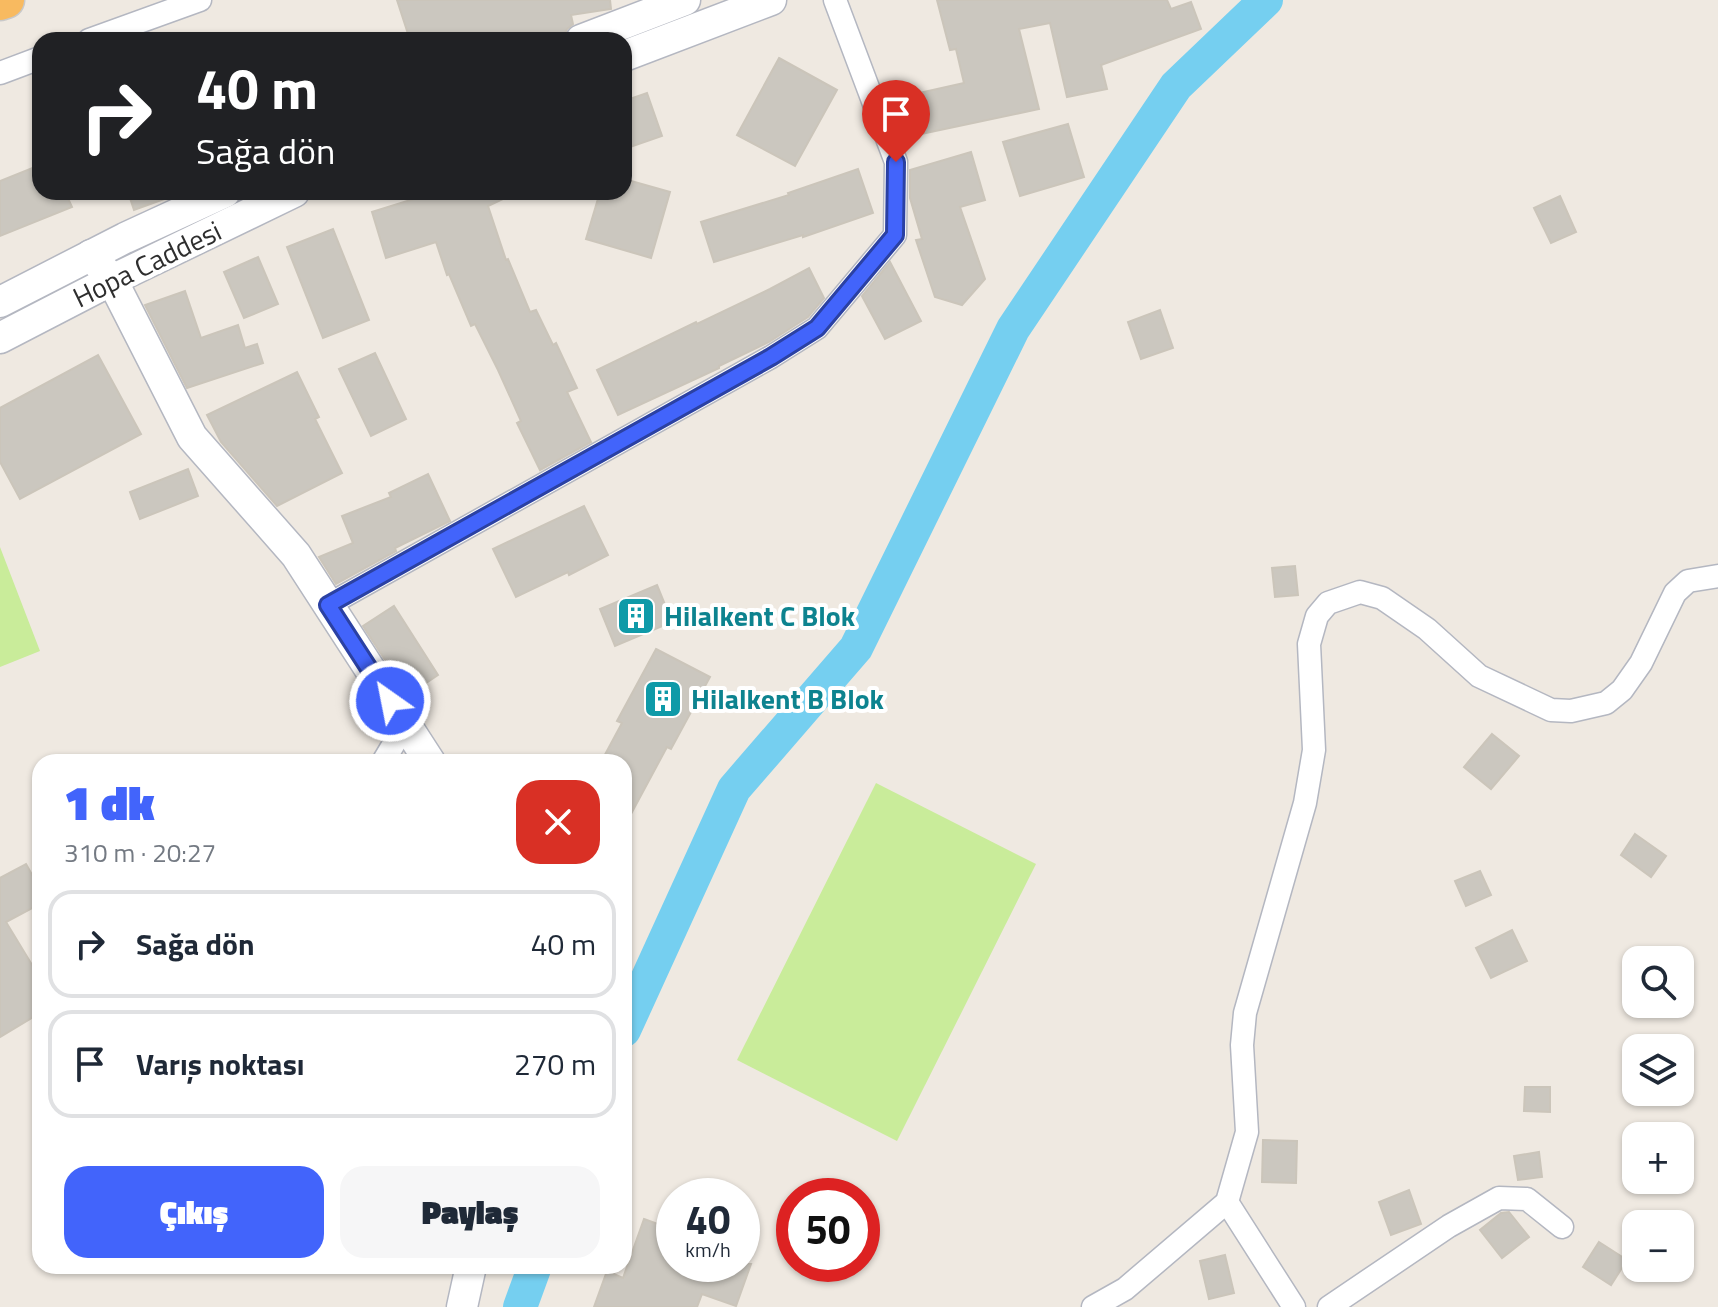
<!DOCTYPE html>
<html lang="tr">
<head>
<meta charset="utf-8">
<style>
  :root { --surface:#fff; --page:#f6f6f7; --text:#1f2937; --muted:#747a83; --line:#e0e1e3; --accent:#4264fb }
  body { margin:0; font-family:"Titillium Web",sans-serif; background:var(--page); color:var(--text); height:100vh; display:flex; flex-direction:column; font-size:30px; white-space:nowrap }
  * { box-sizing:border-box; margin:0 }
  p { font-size:26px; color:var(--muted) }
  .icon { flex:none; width:44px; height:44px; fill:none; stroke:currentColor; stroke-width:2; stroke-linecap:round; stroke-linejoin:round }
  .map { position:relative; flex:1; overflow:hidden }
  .side { position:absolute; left:32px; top:754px; width:600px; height:520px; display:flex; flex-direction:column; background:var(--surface); border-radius:24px; box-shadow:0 2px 6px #0004 }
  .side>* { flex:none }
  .guide { position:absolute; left:32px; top:32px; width:600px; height:168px; border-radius:24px; box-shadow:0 2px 6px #0004; background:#202124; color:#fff; overflow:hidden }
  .buttons { position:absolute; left:1622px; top:946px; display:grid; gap:16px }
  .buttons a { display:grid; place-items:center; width:72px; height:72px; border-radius:16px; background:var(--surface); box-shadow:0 2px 6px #0004; font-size:40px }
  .speed { position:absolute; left:656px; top:1178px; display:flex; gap:16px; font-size:40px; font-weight:700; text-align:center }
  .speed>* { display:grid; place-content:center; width:104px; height:104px; border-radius:50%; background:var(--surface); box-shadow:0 2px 6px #0004; line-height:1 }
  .speed small { font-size:20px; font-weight:400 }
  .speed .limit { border:12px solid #d22; background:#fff; color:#111 }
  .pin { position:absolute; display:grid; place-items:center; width:68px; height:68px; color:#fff; margin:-82px -34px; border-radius:50% 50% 50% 0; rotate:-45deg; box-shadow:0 0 8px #0007 }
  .pin .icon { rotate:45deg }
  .me { position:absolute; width:88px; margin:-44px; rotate:327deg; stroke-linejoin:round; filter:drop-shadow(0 0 6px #0008) }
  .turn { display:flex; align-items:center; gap:28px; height:168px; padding:0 32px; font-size:36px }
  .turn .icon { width:104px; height:104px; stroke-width:2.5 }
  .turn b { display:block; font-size:56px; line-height:68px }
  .round { display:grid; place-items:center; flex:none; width:84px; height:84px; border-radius:24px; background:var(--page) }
  .headline { display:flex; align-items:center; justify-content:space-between; height:136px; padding:0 32px }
  h1 { font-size:48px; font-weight:800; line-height:60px; color:var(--accent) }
  .primary-button { display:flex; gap:16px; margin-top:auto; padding:16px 32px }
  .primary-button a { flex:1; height:92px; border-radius:24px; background:var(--accent); color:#fff; font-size:32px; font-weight:800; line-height:92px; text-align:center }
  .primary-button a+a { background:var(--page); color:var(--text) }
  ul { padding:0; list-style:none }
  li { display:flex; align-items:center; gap:24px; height:108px; margin:0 16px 12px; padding:0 16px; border:4px solid var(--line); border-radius:24px }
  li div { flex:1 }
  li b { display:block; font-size:30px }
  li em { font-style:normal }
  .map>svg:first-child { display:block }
  .pitch { fill:#c9ec9a }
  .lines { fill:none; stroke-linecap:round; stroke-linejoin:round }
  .river { stroke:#75cff0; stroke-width:34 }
  .building { fill:#cbc7bf; stroke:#cbc5ba; stroke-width:2 }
  .minor-casing { stroke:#b4b7c1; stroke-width:25 }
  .secondary-casing { stroke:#b4b7c1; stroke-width:33 }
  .trunk-casing { stroke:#c9c9c9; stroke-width:39 }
  .minor { stroke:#fff; stroke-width:22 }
  .secondary { stroke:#fff; stroke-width:30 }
  .trunk { stroke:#f8ba60; stroke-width:36 }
  .route-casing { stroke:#2b41a3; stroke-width:20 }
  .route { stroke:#4264fb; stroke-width:14 }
  .labels { text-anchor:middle; stroke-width:8; stroke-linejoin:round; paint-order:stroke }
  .street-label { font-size:28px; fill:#2e2e2e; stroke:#fff }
  .culture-label { font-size:28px; font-weight:bold; fill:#0d838f; stroke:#fff; text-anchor:start }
</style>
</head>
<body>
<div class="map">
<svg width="1718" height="1307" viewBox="0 0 1718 1307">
  <rect width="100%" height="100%" fill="#efe9e1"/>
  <g class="pitch">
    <polygon points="0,547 40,651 0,667"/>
    <polygon points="876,783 1036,864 897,1141 737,1060"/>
  </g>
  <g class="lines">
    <g class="river">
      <polyline points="624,1030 734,789 856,648 1013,329 1176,86 1266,0"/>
      <polyline points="520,1307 535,1266"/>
    </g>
  </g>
  <g class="building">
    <polygon points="397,0 610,0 611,9 571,15 573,24 567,29 564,36 547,40 410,40"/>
    <polygon points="937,0 1167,0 1171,9 1191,2 1201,29 1101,65 1107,89 1067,97 1050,23 1019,29 1039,109 902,138 888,100 964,83 956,49 950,50"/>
    <polygon points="779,58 837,90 795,166 737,135"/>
    <polygon points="647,93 662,136 624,149 624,101"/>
    <polygon points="1068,124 1084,177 1020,196 1003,142"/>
    <polygon points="971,152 985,200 960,207 985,279 962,305 935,297 916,240 922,239 910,198 910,170"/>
    <polygon points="40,165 40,192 65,192 72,207 0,236 0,181"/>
    <polygon points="858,169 873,213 803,237 803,235 714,262 701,222 789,195 788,193"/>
    <polygon points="624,179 670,192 651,258 586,239 600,192 624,192"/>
    <polygon points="128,192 178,192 178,194 134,210"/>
    <polygon points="414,192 518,192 488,206 506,260 508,259 530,312 536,310 553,345 556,343 577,388 567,392 591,442 540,470 517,423 521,421 498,370 475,324 471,326 449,274 447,275 436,242 386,258 372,212 417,198"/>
    <polygon points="1560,196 1576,232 1551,243 1534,208"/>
    <polygon points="333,229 369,320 323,338 287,247"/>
    <polygon points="258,257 278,304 244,318 224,272"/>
    <polygon points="890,262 921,321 885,339 862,296"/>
    <polygon points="809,268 824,298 808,317 769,342 719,366 719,368 618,415 597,370 696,322 697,324 770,289"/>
    <polygon points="185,291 201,338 238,325 245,348 257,344 263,363 187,388 145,305"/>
    <polygon points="1160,310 1173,348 1141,359 1128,322"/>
    <polygon points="375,353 406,419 371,436 339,369"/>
    <polygon points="98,355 141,434 20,499 0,462 0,408"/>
    <polygon points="297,372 319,417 315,419 342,473 277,506 221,442 207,415"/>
    <polygon points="188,469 198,496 140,519 130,492"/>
    <polygon points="428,474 450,521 395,548 396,551 336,584 319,557 353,543 342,516 391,497 389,493"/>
    <polygon points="584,506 608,555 569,575 568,572 516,597 493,549"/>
    <polygon points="1295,566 1298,595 1275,597 1272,568"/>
    <polygon points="657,585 672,622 615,646 600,609"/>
    <polygon points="394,606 438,675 408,695 363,626"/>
    <polygon points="656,649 710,677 671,749 667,747 624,827 624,762 601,762 622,723 617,721"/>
    <polygon points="1492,734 1519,756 1491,789 1464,767"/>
    <polygon points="1635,834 1666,856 1651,877 1621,855"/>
    <polygon points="26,864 40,889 40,904 6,922 40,978 40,1013 0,1037 0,878"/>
    <polygon points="1480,871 1491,895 1466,906 1455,881"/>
    <polygon points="1512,930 1527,961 1491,978 1476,948"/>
    <polygon points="1525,1087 1550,1087 1550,1112 1524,1111"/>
    <polygon points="1263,1140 1297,1141 1296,1183 1262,1182"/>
    <polygon points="1539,1152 1542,1177 1518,1180 1514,1156"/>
    <polygon points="1409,1190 1421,1224 1391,1235 1379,1202"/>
    <polygon points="1509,1212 1529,1237 1502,1258 1480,1230 1501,1213"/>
    <polygon points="644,1219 674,1230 674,1264 751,1264 736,1306 702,1294 697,1307 594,1307 607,1271 623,1278"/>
    <polygon points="1599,1242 1627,1260 1611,1285 1583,1267"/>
    <polygon points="1225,1255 1234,1293 1209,1299 1200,1261"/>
  </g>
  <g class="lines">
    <g class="minor-casing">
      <g id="minor">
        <polyline points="89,40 200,0"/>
        <polyline points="0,73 40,58"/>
        <polyline points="328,605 771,357 817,328 895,235 896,162 835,0"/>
        <polyline points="383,762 405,725"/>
        <polyline points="1227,1202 1294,1307"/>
        <polyline points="1093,1307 1125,1289 1227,1202 1247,1132 1242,1045 1245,1013 1305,803 1314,750 1309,644 1317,616 1328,603 1360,592 1382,598 1427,629 1479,676 1551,710 1571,711 1606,703 1622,690 1641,663 1675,593 1688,581 1718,576"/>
        <polyline points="1329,1307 1449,1226 1499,1198 1527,1199 1562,1227"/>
      </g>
    </g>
    <g class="secondary-casing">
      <g id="secondary">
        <polyline points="581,40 685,0"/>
        <polyline points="624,56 771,0"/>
        <polyline points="91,255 112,280 192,437 296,555 430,762"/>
        <polyline points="0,302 125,238 225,192"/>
        <polyline points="0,338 112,280 294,192"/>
        <polyline points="462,1307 471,1266"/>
      </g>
    </g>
    <g class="trunk-casing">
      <polyline id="trunk" points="0,2 6,0"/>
    </g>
    <use href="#minor" class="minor"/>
    <use href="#secondary" class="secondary"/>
    <use href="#trunk" class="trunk"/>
  </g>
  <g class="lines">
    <g class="route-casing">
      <polyline id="route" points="390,701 328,605 771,357 817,328 895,235 896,162"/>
    </g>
    <use href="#route" class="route"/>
  </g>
  <defs>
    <g id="building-square" transform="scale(2)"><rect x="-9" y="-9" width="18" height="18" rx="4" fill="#0f9aa8" stroke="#fff"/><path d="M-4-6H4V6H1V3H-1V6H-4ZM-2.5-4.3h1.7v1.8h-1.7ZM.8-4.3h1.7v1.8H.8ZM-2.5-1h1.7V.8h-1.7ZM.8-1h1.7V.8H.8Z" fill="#fff"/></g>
  </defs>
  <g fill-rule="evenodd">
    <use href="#building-square" x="636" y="616"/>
    <use href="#building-square" x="663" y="699"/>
  </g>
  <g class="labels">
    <g class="street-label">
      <text transform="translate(147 264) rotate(-26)" y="10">Hopa Caddesi</text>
    </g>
    <g class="culture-label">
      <text x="664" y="626">Hilalkent C Blok</text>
      <text x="691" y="709">Hilalkent B Blok</text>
    </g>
  </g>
</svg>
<div class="buttons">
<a><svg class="icon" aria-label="search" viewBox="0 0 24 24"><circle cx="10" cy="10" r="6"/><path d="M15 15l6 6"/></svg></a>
<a><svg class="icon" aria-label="layers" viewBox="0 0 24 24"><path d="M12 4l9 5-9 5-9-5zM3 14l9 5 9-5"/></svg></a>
<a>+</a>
<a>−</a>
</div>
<div class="speed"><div>40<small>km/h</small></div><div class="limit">50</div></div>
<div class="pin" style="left:896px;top:162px;background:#d93025"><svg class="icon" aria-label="arrive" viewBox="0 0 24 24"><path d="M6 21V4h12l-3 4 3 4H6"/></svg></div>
<svg class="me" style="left:390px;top:701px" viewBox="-20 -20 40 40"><circle r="17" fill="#4264fb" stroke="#fff" stroke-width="3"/><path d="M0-11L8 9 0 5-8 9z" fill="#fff"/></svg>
<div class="guide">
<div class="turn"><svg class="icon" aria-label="right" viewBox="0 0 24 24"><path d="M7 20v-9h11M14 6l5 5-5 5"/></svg><div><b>40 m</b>Sağa dön</div></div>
</div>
<section class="side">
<div class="headline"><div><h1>1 dk</h1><p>310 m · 20:27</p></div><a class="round" style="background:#d93025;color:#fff"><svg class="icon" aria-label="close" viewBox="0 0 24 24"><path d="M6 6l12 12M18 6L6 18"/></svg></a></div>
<ul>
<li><svg class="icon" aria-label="right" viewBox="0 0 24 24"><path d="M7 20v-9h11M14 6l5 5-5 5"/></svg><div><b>Sağa dön</b></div><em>40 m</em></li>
<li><svg class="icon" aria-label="arrive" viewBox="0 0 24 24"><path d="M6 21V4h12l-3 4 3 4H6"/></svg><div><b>Varış noktası</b></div><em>270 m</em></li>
</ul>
<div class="primary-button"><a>Çıkış</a><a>Paylaş</a></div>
</section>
</div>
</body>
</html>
